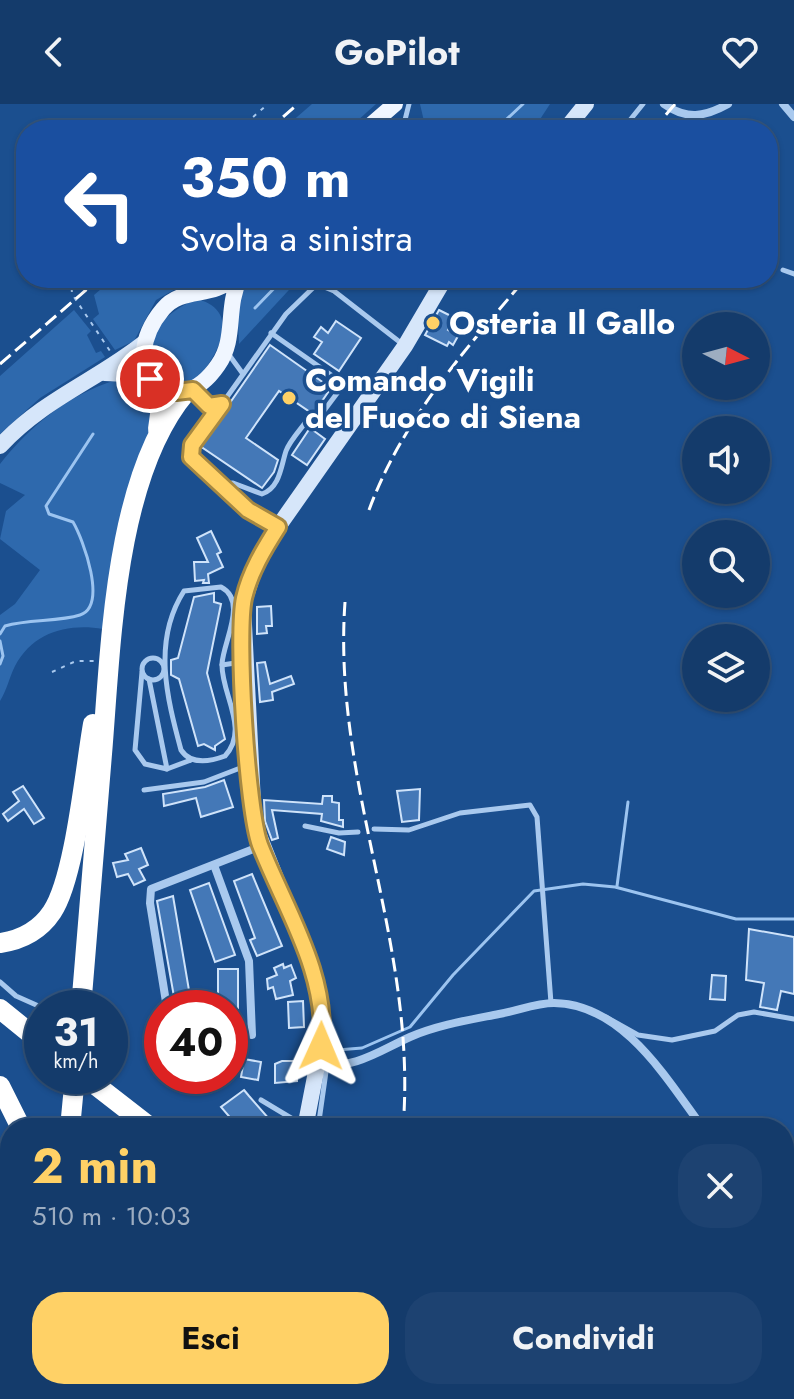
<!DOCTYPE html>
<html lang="it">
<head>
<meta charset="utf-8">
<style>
  :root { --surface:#143b6b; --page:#1d4271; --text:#f1f3f6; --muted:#9dadc1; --line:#33557e; --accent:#ffd166 }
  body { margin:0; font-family:Jost,sans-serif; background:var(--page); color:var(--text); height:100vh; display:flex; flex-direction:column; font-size:30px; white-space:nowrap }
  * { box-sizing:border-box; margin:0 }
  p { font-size:26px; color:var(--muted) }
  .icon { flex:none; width:44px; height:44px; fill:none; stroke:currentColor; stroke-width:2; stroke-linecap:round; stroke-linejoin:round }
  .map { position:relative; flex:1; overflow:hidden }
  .details { position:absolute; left:0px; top:1014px; width:794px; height:282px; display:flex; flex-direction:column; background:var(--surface); border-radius:32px 32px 0 0; box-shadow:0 2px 6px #0004,0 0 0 2px var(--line) }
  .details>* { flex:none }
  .top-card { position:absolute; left:16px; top:16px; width:762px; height:168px; border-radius:32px; box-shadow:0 2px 6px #0004,0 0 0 2px var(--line); background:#1a4fa0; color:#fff; overflow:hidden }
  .needle { width:52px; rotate:96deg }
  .controls { position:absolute; left:682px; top:208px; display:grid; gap:16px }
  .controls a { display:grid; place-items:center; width:88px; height:88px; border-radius:50%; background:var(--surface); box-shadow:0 2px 6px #0004,0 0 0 2px var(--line); font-size:40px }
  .speed { position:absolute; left:24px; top:886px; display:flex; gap:16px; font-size:40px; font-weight:700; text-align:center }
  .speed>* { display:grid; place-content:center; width:104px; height:104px; border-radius:50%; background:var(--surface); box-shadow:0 2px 6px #0004,0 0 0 2px var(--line); line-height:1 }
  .speed small { font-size:20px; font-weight:400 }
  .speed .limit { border:12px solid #d22; background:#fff; color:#111 }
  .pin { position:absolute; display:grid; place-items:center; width:68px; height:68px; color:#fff; margin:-34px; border:4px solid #fff; border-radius:50%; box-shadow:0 2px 8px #0007 }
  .me { position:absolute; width:88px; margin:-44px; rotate:1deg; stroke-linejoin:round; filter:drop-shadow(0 0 6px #0008) }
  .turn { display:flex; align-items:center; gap:28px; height:168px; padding:0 32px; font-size:36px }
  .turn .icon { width:104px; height:104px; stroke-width:2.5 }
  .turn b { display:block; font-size:56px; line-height:68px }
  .round { display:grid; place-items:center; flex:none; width:84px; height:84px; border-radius:32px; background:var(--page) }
  .head { display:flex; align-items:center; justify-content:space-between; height:136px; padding:0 32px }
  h1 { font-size:48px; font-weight:700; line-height:60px; color:var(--accent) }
  .primary-button { display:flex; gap:16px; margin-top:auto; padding:16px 32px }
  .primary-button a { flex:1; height:92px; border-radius:32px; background:var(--accent); color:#111; font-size:32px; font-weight:700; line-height:92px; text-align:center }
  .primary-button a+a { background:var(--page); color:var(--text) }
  header { display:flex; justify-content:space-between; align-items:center; height:104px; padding:0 32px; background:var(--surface); font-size:36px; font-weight:700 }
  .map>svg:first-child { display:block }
  .green { fill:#2e69ad }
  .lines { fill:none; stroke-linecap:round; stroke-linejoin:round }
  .stream { stroke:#9cc4f0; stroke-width:3 }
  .building { fill:#4478b7; stroke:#cfe3fa; stroke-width:2 }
  .path { stroke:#a9c9ee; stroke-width:2; stroke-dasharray:4 6; stroke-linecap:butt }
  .lane { stroke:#a9c9ee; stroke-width:5 }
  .street { stroke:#a9c9ee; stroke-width:8 }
  .secondary { stroke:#d6e6fa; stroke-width:16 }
  .primary { stroke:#f0f6ff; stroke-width:16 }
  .highway { stroke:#fff; stroke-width:20 }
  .rail { stroke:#fff; stroke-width:3; stroke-dasharray:14 6; stroke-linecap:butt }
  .route-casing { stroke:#a68842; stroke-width:20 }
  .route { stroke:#ffd166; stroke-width:14 }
  .poi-dot { fill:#ffd166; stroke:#1b4f8f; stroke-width:3 }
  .labels { text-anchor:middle; stroke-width:7; stroke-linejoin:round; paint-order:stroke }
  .poi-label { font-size:32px; font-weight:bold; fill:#fff; stroke:#1b4f8f; text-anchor:start }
</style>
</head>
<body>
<header><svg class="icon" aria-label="back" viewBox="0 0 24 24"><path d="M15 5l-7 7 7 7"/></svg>GoPilot<svg class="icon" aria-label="heart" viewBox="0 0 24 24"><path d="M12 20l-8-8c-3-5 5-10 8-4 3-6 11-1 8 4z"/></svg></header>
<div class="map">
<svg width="794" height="1295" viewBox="0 0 794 1295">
  <rect width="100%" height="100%" fill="#1b4f8f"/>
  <g class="green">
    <polygon points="312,0 376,0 347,26 282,26"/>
    <polygon points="420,0 550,0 533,26 426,26"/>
    <polygon points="114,174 195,174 156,196 134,237 115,246 93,215 99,210 94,191"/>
    <polygon points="248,174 300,174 239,240 237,195"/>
    <path d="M198,195c46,14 18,58 -2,82l-23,4 -16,-8c-2,-7 -8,-17 -8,-25 0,-26 28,-46 49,-53z"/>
    <polygon points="74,206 91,227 87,231 96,249 101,247 105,253 40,294 0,330 0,272"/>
    <path d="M116,276c26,0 32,8 38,33l-51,216c-35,-6 -70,3 -88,37 -6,12 -8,24 -15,35v-86l15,-11 25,-34 -40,-31 6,-28 19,-16 -25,-12v-19c31,-39 68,-69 116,-84z"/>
  </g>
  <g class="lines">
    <g class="stream">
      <polyline points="495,26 523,0"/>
      <polyline points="255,204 284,174"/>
      <path d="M0,530l5,-8c24,-7 53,-4 75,-11 28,-9 3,-76 -7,-93l-24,-8 -3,-8 47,-72"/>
      <polyline points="0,537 3,552 0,560"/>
      <polyline points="617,782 628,698"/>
      <polyline points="325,947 362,944 410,923 453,871 534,787 583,780 615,783 736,815 794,815"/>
      <polyline points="0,1250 10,1263"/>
    </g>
  </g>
  <g class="building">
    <polygon points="439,206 455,214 448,226 458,232 453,241 449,238 447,242 425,231"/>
    <polygon points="336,217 361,234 339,267 314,250 322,238 314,233 321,223 328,229"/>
    <polygon points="270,241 331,284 313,310 279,287 246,334 278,356 274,368 262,384 200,342"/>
    <polygon points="310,324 325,335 307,361 292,351"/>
    <polygon points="211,427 221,448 217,450 223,463 208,470 209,479 203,479 204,476 195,477 194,458 208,458 197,434"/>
    <polygon points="214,489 214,498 221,500 207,569 225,635 215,642 215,646 204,640 198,642 179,575 171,571 171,556 178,554 194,493"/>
    <polygon points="271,502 272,522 266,522 267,529 257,530 257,503"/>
    <polygon points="265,558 270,580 291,572 294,580 272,588 273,596 260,598 257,559"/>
    <polygon points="224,676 233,703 201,713 196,694 164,702 163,690 205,683"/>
    <polygon points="23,682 44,714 34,720 24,705 8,717 3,710 19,697 13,688"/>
    <polygon points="420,685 419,716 402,718 397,687"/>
    <polygon points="323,692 332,692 332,698 339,699 339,716 343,716 343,723 321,717 322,710 272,706 278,734 272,736 265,717 264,696 322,700"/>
    <polygon points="331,733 345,738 344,751 327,745"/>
    <polygon points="141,744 148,761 139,765 145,776 134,781 128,770 117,773 113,759 128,756 125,750"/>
    <polygon points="252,770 282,842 257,852 250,836 255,834 234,777"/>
    <polygon points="209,779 235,851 215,858 190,786"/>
    <polygon points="173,792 192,904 176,904 157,797"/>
    <polygon points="749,825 794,833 794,890 781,887 777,906 760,903 764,879 746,876"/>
    <polygon points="283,860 284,864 291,861 296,874 290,877 293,891 276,895 273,883 268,885 267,875 277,871 274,864"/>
    <rect x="218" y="865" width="20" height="39"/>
    <polygon points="712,871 726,872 725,896 710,895"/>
    <polygon points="303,897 304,923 289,924 288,898"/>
    <polygon points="244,955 261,958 258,976 241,973"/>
    <polygon points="282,957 297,957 297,977 275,979 275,960"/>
    <polygon points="244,986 249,992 277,1024 239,1024 221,1003"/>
  </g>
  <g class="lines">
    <g class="path">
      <polyline points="238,26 268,0"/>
      <polyline points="71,174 72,190 110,247"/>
      <polyline points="52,568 76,557 95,557"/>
      <polyline points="784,1216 794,1210"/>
      <polyline points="202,1295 211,1290 222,1295"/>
      <polyline points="522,1295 529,1286"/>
    </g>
    <g class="lane">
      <polyline points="397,26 405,16 409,0"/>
      <polyline points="622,26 643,0"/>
      <polyline points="679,26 691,12"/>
      <polyline points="783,166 794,170"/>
      <polyline points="227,248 243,270"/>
      <polyline points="194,287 209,302 222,300 286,210 317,180 334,187 401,239"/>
      <polyline points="221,301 192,341 191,353 248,406 274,421"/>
      <path d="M220,380l13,-1 29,11c18,-6 19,-28 24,-43 4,-11 16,-23 22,-32l9,1 27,-36 -73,-51"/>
      <path d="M221,483c27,14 2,55 1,77 -1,30 28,65 3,92 -16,6 -34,9 -44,-6 -14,-52 -29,-109 3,-159z"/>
      <circle cx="153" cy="565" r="11"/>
      <polyline points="222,561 242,558"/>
      <polyline points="142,568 135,646 145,660 167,665 149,575"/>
      <polyline points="167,665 191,656"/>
      <polyline points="144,686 204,678 248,661"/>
      <polyline points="305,722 339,729 358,728"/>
      <polyline points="374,725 409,726 460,709 530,701 537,713 551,899"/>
      <polyline points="0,878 16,892 43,904"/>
      <polyline points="58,904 77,900"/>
      <polyline points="606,913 638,931 672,936 715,927 738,911 754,908 794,915"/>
      <polyline points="261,996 301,1020"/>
      <polyline points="318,1024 327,961"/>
    </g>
    <g class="street">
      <path d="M664,0c22,16 41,13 64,0"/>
      <polyline points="783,0 794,13"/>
      <polyline points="214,761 249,857 252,931"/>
      <polyline points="167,904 150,799 151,785 261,742"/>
      <path d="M318,960c38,5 59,-12 92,-27 28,-12 59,-17 89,-23 18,-3 37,-11 55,-11 69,1 112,75 149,125"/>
      <polyline points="179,972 179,975"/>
      <polyline points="784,1113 794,1117"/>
    </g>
    <g class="secondary">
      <polyline points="565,26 586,0"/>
      <polyline points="105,269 148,271"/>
      <path d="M0,342c45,-48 96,-65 145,-104"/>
      <polyline points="305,1024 321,942 321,899 312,865 254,719 243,501 255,464 278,423 405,242 445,174"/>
      <polyline points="173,1295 179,1286"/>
    </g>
    <g class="primary">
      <polyline points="365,26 395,0"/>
      <path d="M233,174c-20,21 -51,8 -70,31 -51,61 12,119 55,56 19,-27 7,-57 22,-87"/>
    </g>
    <g class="highway">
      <polyline points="155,279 161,303 158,325"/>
      <path d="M0,839c21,-3 40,-13 52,-31 23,-34 33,-143 41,-188"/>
      <path d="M81,904c7,-85 14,-169 21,-254 9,-107 12,-277 84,-362"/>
      <polyline points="0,905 42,939"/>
      <polyline points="84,972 151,1024"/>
      <polyline points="0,982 21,1024"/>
      <polyline points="70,1024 75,972"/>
      <polyline points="48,1295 48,1286"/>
      <polyline points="75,1295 81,1286"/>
    </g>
    <g class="rail">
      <polyline points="268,26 298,0"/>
      <polyline points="653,26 675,0"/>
      <polyline points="0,260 100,174"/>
      <path d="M369,406c33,-90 96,-160 157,-232"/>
      <path d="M345,498c-13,182 73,343 58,526"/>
      <polyline points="299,1295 305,1286"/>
    </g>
  </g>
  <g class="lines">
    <g class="route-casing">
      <path id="route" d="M150,275l26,13 17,-2 16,16 13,-2 -30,41 -1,12 57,53 30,17c-14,22 -28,45 -34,71 -8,37 3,212 16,247 25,64 69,130 61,201"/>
    </g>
    <use href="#route" class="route"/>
  </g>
  <g class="poi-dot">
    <circle cx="433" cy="219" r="8"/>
    <circle cx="289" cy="294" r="8"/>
  </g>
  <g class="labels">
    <g class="poi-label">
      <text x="449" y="230">Osteria Il Gallo</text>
      <text x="305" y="287">Comando Vigili<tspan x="305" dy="37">del Fuoco di Siena</tspan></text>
    </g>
  </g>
</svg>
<div class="controls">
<a><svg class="needle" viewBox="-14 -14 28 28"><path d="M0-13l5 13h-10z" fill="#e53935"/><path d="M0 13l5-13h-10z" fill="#9dadc1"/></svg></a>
<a><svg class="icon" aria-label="sound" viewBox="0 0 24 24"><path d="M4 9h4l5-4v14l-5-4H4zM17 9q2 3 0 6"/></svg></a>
<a><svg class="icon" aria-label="search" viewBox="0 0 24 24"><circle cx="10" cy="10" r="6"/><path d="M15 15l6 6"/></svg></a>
<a><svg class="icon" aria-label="layers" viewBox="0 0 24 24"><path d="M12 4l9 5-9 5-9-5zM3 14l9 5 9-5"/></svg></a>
</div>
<div class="speed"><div>31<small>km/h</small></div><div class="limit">40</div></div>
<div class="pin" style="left:150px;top:275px;background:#d93025"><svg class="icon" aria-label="arrive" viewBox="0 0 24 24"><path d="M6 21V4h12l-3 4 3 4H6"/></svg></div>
<svg class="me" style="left:321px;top:942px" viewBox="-20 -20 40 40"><path d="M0-17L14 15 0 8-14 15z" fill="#ffd166" stroke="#fff" stroke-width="4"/></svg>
<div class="top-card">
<div class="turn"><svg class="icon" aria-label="left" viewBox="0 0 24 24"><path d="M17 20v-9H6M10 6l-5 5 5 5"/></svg><div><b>350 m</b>Svolta a sinistra</div></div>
</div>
<section class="details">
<div class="head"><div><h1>2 min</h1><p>510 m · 10:03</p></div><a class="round"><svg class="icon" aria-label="close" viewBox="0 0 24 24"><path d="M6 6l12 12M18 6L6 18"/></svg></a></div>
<div class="primary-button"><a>Esci</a><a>Condividi</a></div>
</section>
</div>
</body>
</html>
